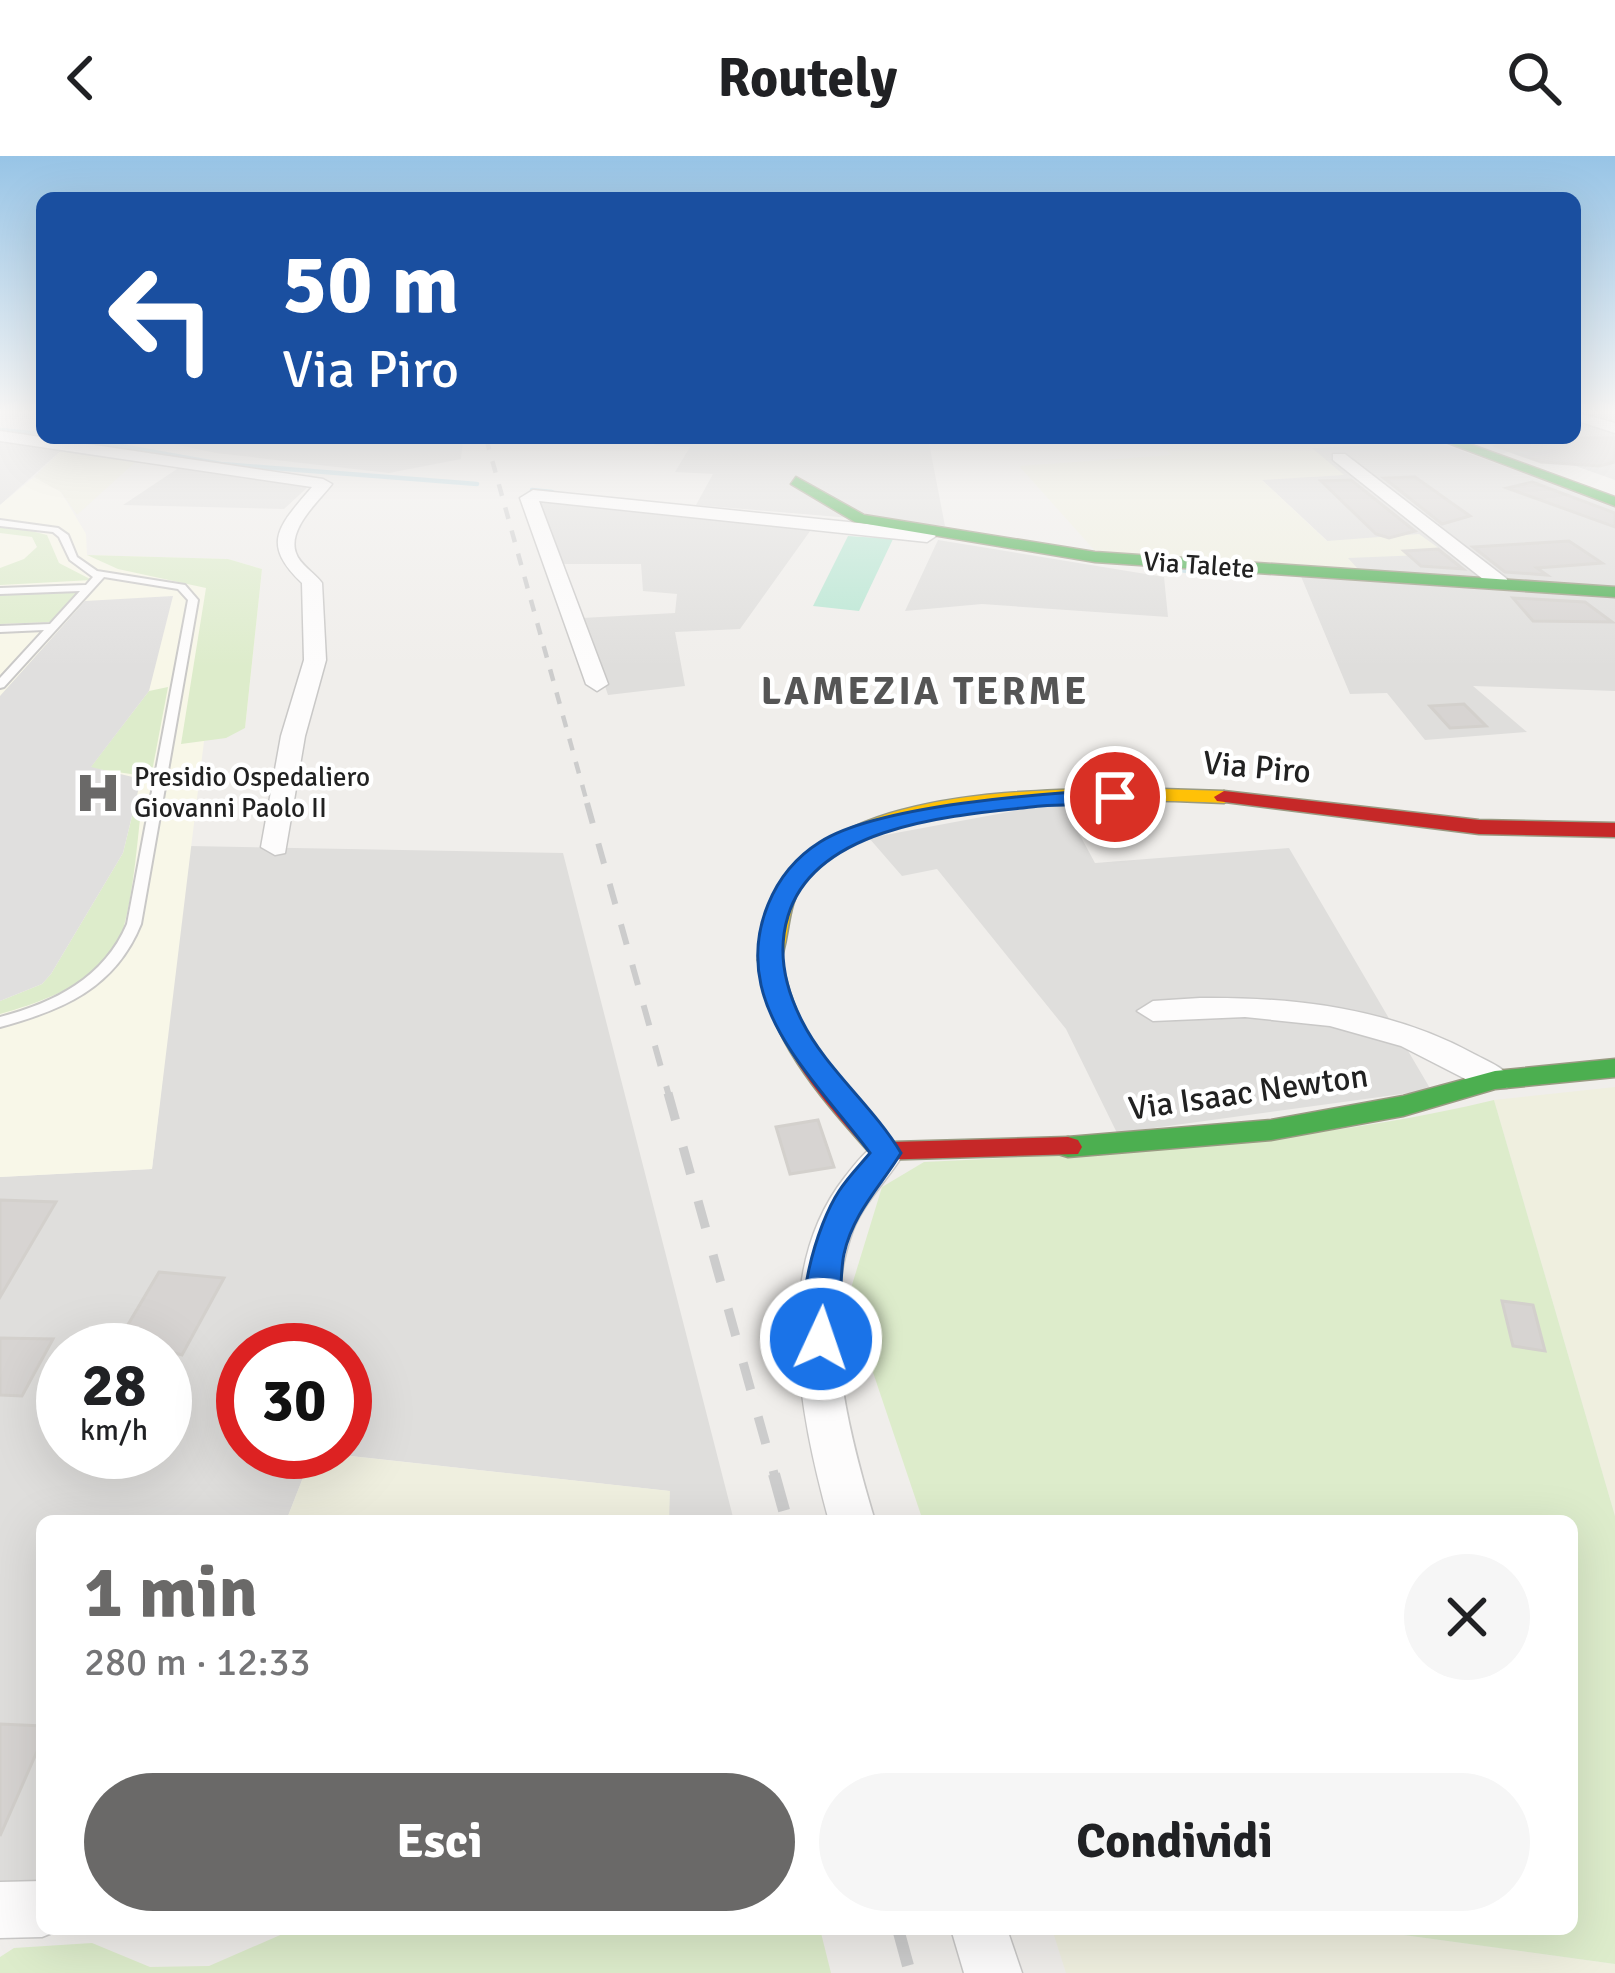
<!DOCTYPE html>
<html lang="it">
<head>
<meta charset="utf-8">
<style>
  :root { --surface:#fff; --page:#f6f6f6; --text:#202124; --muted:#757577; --accent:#6a6968 }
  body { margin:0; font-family:Signika,sans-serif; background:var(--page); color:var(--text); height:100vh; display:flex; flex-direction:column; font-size:45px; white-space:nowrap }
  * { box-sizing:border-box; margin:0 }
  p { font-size:39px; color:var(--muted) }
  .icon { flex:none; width:66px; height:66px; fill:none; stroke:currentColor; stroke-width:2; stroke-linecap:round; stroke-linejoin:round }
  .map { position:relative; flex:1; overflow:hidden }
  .drawer { position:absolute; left:36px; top:1359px; width:1542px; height:420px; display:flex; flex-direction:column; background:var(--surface); border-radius:18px; box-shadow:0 12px 48px #0002 }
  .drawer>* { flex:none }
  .guide { position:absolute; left:36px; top:36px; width:1545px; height:252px; border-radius:18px; box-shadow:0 12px 48px #0002; background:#1a4fa0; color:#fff; overflow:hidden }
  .speed { position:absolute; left:36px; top:1167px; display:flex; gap:24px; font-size:60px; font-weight:700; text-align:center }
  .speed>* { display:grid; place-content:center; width:156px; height:156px; border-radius:50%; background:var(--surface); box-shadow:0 12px 48px #0002; line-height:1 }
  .speed small { font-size:30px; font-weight:400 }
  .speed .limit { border:18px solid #d22; background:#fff; color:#111 }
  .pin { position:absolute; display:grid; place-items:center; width:102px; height:102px; color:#fff; margin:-51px; border:6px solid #fff; border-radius:50%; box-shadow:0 3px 12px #0007 }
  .me { position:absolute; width:132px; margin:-66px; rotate:3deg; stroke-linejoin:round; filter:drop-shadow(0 0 9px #0008) }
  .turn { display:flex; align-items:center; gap:42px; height:252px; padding:0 48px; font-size:54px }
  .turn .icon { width:156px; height:156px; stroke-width:2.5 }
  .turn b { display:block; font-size:84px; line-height:102px }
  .round { display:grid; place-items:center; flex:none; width:126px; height:126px; border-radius:63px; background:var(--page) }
  .summary { display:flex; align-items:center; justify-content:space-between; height:204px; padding:0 48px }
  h1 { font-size:72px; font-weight:800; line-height:90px; color:var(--accent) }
  .button { display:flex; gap:24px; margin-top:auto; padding:24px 48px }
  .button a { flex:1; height:138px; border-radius:72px; background:var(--accent); color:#fff; font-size:48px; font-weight:800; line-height:138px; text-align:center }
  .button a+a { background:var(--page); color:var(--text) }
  header { display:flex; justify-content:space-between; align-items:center; height:156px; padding:0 48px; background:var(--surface); font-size:54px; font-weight:800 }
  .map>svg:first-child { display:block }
  .residential { fill:#dfdedc; fill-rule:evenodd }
  .education { fill:#f8f7e8 }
  .farmland { fill:#efefdf }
  .grass { fill:#ddeccb }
  .pitch { fill:#b7e6d2 }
  .parking { fill:#e0dfde }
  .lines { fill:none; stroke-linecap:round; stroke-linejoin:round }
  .stream { stroke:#bfdbe3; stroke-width:4.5 }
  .building { fill:#d7d4d2; stroke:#d3d0cc; stroke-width:3 }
  .lane-casing { stroke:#c9c8c7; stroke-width:4 }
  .street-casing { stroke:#c9c8c7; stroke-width:3 }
  .fast-casing { stroke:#999a82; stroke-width:3 }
  .slow-casing { stroke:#999a82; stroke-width:3 }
  .jam-casing { stroke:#999a82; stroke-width:3 }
  .lane { fill:#fdfcfc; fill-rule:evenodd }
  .street { fill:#fdfcfc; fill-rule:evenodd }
  .fast { fill:#4caf50; fill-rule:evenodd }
  .slow { fill:#ffc107; fill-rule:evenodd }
  .jam { fill:#c62828; fill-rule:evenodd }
  .rail-far3 { stroke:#ccc; stroke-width:4.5; stroke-dasharray:12 12; stroke-linecap:butt }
  .rail-far2 { stroke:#ccc; stroke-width:6; stroke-dasharray:21 21; stroke-linecap:butt }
  .rail-far1 { stroke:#ccc; stroke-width:9; stroke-dasharray:28 28; stroke-linecap:butt }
  .rail { stroke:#ccc; stroke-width:12; stroke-dasharray:38 38; stroke-linecap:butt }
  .route { fill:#1a73e8; stroke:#114b97; stroke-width:3 }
  .labels { text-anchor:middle; stroke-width:9; stroke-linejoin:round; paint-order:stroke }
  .far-street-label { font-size:27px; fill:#222; stroke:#fff }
  .far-poi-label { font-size:27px; fill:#222; stroke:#fff; text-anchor:start }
  .street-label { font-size:33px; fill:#222; stroke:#fff }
  .far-district-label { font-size:39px; font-weight:bold; letter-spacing:3px; fill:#555; stroke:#fff }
</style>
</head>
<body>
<header><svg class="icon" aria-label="back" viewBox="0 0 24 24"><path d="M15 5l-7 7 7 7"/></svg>Routely<svg class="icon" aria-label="search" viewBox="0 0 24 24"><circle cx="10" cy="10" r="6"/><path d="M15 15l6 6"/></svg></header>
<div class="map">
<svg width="1615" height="1817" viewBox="0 0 1615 1817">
  <rect width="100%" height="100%" fill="#f0eeeb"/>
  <g class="residential">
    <polygon points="1575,256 1615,256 1615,324 1525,292 1501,298 1458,282 1575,282"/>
    <polygon points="0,282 66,290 0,349"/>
    <polygon points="145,282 401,285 463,283 461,303 389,317 216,297"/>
    <polygon points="658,282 928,282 945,370 696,349 713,318 675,316 690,291 654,289"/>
    <polygon points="1437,286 1615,350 1615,535 1473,530 1527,576 1425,584 1387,537 1350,538 1300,418 1364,419 1261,323 1342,319 1310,292"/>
    <polygon points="180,311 310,329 284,353 123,349"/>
    <polygon points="552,341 813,371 740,473 675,476 685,530 608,539 582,462 675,457 677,438 643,435 641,408 560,408 537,345"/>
    <polygon points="938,384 1164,421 1168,461 982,448 905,455"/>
    <polygon points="1062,646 1095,707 1289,692 1431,934 1117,977 1066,873 937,713 902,720 869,682"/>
    <path d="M189,690l374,7 171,668h-65v-30l-354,-39h30v-102h-102v102h70l-27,69h-244v360l-42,1v-705l152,-8zM63,1194h102v102h-102z"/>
  </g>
  <polygon class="education" points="34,321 61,336 86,378 87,399 228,403 262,413 245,572 204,585 152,1013 0,1021 0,349"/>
  <g class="farmland">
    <polygon points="1154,282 1426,282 1437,286 1312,292 1344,319 1262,324 1327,385 1419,378 1447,398 1348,402 1357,412 1096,396 1019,310 1172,299"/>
    <polygon points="66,290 142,300 77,359 61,336 34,321"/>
    <polygon points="1615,931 1615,1360 1494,944"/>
    <polygon points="313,1296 670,1335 669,1365 286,1365"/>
    <polygon points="1052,1773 1360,1773 1615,1808 1615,1817 1066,1817"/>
  </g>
  <g class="grass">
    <polygon points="12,370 47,379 59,407 92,424 0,429 0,412 24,403 37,391 32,381 0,377 0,371"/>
    <polygon points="87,399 228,403 262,413 245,572 226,582 181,588 206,432 118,413"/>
    <polygon points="79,435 50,466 0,468 0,438"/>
    <polygon points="168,531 151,621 90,612 149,535"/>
    <path d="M142,647c-5,35 -10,132 -33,156 -26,28 -73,45 -109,55v-13l42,-17 9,-10 72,-121 12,-49z"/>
    <path d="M1494,944l121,416v448l-255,-35h212v-408h-649l-75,-223 34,-111 42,-25c192,-10 382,-17 570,-62z"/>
    <polygon points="294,1773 820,1773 831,1817 0,1817 0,1801 14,1792 92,1787 150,1811 209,1810"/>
  </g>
  <polygon class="pitch" points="848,380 893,383 859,455 813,450"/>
  <polygon class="parking" points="173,440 149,535 91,611 141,623 123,697 51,818 42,828 0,845 0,540 85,445"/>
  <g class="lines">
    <g class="stream">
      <polyline points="0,274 42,278"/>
      <polyline points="76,282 221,308 477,328"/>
      <polyline points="532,334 552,336"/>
      <polyline points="1161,413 1236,418"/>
    </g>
  </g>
  <g class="building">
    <polygon points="1528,282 1615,282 1615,306 1600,310 1541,306 1496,290"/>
    <polygon points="1415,321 1470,360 1442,368 1384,322"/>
    <polygon points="1351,324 1415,375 1389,382 1376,378 1321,325"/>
    <polygon points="1532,326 1615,357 1615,371 1507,332"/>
    <polygon points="1569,385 1602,407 1537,412 1547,419 1505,416 1473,391"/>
    <polygon points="1438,393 1463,413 1421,410 1404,395"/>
    <polygon points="1513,442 1585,446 1612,466 1533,465"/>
    <polygon points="1464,548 1486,570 1450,572 1430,550"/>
    <polygon points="818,964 834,1011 790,1018 776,971"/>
    <polygon points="0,1044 56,1046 0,1141"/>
    <polygon points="159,1116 224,1122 182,1199 165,1194 113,1194"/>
    <polygon points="1502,1145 1533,1149 1545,1195 1513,1190"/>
    <polygon points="0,1182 53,1183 22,1240 0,1239"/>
    <polygon points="0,1568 42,1570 42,1584 0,1680"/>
  </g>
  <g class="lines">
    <g class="lane-casing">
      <path id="lane" d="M0,364l58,8 10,7 9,22 20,14 88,14 13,15 -57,324c-26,64 -78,86 -141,103v-10c54,-14 104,-39 127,-93l61,-324 -10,-11 -74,-12 -100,110 -4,1v-10l44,-48 -44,2v-6l50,-2 30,-33 -80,3v-6l86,-3 7,-8 -23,-17 -11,-23 -6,-5 -53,-6z"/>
    </g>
    <g class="street-casing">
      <g id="street">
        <polygon points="1575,256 1615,267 1615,277 1575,264"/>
        <path d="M0,275l323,48 9,5c-13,17 -45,45 -36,69 3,11 19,20 26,30l4,77 -21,76 -20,117 -10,2 -14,-8 20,-111 23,-76 -2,-77c-42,-40 -23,-57 10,-96l-312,-46z"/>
        <polygon points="1333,298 1345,298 1507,423 1507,431 1493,431 1333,304"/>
        <polygon points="533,334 927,374 936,380 927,386 539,345 608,528 597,535 586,528 520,342"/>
        <path d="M1200,842c94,-1 190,10 274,56 13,7 30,13 38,26l-5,8h-24l-82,-42 -71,-20 -85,-9 -92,4 -16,-10 16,-10z"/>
        <path d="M886,984l13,4 5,9c-16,27 -39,47 -51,77 -34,92 -5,201 22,291h-46c-29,-107 -59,-249 16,-344 12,-15 23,-31 41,-37z"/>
        <polygon points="42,1725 42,1773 62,1773 42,1781 0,1782 0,1726"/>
        <polygon points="951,1773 1007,1773 1022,1817 964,1817"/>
      </g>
    </g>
    <g class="fast-casing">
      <g id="fast">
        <polygon points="1435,282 1453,282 1615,341 1615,350"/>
        <polygon points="796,321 864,359 1095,396 1615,431 1615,441 1095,406 855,366 791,328"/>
        <polygon points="1615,903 1615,921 1495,933 1403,960 1271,984 1068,1001 1058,998 1054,991 1058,984 1068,981 1271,964 1403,940 1495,915"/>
      </g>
    </g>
    <g class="slow-casing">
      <path id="slow" d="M1131,632l93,3 10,6 -10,6c-102,-5 -351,-11 -418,76 -21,27 -15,58 -27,86h-18l-3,-5c7,-172 246,-169 373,-172z"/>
    </g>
    <g class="jam-casing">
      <g id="jam">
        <polygon points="1224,635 1479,664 1615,667 1615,681 1479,678 1217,645 1214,641"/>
        <path d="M770,796l12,8c12,76 61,127 111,182l175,-5 10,3 4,7 -4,7 -202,6c-53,-60 -108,-118 -118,-200z"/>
      </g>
    </g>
    <use href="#lane" class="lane"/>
    <use href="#street" class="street"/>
    <use href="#fast" class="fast"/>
    <use href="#slow" class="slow"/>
    <use href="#jam" class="jam"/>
    <polyline class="rail-far3" points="486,282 588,650"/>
    <polyline class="rail-far2" points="587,647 669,940"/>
    <polyline class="rail-far1" points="668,937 775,1321"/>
    <g class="rail">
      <polyline points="774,1318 787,1365"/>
      <polyline points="898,1773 910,1817"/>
    </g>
  </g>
  <linearGradient id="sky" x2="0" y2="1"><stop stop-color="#97c4e6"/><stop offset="0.5" stop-color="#f8f7f6"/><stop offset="1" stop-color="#f8f7f6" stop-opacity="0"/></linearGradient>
  <rect width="1615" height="511" fill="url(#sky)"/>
  <path class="route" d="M1115,634l11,7 -3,4c-27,6 -55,2 -82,5 -82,9 -225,17 -253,110 -11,36 -3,72 14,105 24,48 71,85 99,132 -21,34 -48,60 -57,101 -6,27 0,74 -11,95l-12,4 -11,-4c-19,-37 7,-125 29,-158 9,-14 21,-26 31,-38 -37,-50 -95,-106 -109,-168 -12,-54 11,-113 59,-143 58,-37 224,-49 295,-52z"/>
  <defs>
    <g id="hospital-bare" transform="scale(3.6)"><path d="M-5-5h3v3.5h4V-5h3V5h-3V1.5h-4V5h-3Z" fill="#6a6968" stroke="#fff" stroke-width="2.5" paint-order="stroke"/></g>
  </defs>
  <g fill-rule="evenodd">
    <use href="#hospital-bare" x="98" y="637"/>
  </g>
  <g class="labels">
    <g class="far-street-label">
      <text transform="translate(1199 409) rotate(4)" y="9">Via Talete</text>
    </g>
    <g class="far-poi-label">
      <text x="134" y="630">Presidio Ospedaliero<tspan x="134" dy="31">Giovanni Paolo II</tspan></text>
    </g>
    <g class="street-label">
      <text transform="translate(1257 610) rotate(5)" y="12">Via Piro</text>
      <text transform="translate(1248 935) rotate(-8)" y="12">Via Isaac Newton</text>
    </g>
    <g class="far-district-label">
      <text x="925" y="548">LAMEZIA TERME</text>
    </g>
  </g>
</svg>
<div class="speed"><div>28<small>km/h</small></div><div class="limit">30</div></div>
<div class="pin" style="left:1115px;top:641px;background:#d93025"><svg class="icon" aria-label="arrive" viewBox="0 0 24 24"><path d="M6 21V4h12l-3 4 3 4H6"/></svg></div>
<svg class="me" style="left:821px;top:1183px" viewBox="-20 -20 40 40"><circle r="17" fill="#1a73e8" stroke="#fff" stroke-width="3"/><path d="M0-11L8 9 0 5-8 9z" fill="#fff"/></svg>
<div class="guide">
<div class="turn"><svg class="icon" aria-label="left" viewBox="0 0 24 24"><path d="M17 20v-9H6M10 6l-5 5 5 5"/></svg><div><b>50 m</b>Via Piro</div></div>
</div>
<section class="drawer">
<div class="summary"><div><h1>1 min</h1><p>280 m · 12:33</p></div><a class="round"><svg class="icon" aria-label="close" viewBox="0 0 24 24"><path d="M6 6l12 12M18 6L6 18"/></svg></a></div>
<div class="button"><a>Esci</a><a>Condividi</a></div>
</section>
</div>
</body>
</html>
